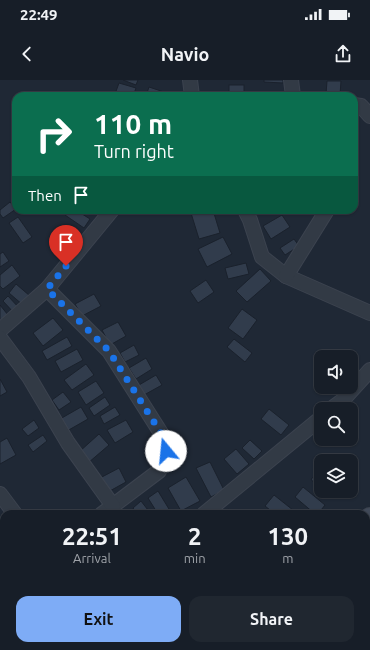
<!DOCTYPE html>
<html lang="en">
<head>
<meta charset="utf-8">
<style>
  :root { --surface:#171e28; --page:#202730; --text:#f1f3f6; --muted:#9ea2a8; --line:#363c45; --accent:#7eacf6 }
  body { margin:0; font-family:Ubuntu,sans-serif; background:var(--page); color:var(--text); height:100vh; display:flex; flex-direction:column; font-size:15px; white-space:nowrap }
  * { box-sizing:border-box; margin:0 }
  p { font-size:13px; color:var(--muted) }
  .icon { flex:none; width:22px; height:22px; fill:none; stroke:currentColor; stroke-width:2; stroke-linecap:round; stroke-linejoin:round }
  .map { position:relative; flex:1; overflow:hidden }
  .side { position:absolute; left:0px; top:430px; width:370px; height:140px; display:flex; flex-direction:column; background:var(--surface); border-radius:12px 12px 0 0; box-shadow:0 1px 3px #0004,0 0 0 1px var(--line) }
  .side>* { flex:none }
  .banner { position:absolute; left:12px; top:12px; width:346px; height:122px; border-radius:12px; box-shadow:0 1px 3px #0004,0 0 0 1px var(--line); background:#0b6e4f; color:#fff; overflow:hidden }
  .controls { position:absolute; left:314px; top:270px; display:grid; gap:8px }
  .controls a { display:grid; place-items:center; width:44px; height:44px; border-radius:8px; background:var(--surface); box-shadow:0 1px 3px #0004,0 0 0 1px var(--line); font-size:20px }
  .pin { position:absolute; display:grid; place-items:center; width:34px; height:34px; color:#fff; margin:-41px -17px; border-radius:50% 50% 50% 0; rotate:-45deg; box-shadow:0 0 4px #0007 }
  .pin .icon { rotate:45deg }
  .me { position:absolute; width:44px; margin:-22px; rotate:343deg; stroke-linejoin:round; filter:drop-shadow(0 0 3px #0008) }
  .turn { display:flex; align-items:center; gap:14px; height:84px; padding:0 16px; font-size:18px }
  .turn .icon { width:52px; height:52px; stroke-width:2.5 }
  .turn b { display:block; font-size:28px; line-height:34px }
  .then { display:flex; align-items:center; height:38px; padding:0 16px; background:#0003; gap:8px; font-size:15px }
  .eta { display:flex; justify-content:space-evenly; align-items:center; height:68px; text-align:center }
  .eta b { font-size:24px; font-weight:600; line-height:28px }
  .action { display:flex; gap:8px; margin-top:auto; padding:8px 16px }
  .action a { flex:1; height:46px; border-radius:12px; background:var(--accent); color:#111; font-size:16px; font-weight:600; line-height:46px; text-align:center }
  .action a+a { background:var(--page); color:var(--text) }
  .status { display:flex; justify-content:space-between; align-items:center; height:28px; padding:0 20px; background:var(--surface); direction:ltr }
  .status svg { height:11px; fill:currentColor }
  header { display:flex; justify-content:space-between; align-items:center; height:52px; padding:0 16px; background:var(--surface); font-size:18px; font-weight:600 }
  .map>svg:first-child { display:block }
  .building { fill:#313c4c; stroke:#1a212c }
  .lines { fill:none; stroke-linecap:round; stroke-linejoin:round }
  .street-casing { stroke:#3c434f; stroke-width:16 }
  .secondary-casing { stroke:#3c434f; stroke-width:22 }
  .street { stroke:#323a45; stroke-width:14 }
  .secondary { stroke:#404958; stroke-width:20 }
  .route { stroke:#1a73e8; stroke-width:7; stroke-dasharray:0 12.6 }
</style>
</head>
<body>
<div class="status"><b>22:49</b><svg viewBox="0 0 49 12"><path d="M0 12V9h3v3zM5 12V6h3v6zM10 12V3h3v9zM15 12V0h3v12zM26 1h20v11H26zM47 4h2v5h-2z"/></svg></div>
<header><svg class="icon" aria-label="back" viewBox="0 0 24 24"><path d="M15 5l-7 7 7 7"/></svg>Navio<svg class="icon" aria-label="share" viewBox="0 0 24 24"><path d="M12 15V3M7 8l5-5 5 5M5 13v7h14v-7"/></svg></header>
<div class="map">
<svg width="370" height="570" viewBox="0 0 370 570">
  <rect width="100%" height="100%" fill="#1f2835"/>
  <g class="building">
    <polygon points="123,0 138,0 136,5"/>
    <polygon points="264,0 283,0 283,3 264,2"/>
    <polygon points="327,1 341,1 340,15 326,14"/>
    <polygon points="119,3 136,8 133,16 121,16 115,14"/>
    <rect x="229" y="5" width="15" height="11"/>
    <polygon points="149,7 167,13 166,16 146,16"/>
    <polygon points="10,122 16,129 3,138 0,134 0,130"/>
    <polygon points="68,130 76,130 90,139 84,148 65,135"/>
    <polygon points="84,130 93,130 90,135"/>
    <polygon points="200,130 213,130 220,153 199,159 191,133"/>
    <polygon points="282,135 290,147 271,159 263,146"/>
    <polygon points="18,137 32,157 23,163 9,143"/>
    <polygon points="223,157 232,174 207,187 198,169"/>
    <polygon points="294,159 299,166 285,175 280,168"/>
    <polygon points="3,172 9,181 0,187 0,174"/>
    <polygon points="246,183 249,194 228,199 225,188"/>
    <polygon points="12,185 20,196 3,209 0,206 0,195"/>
    <polygon points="260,189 271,201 247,222 236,211"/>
    <polygon points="206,200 214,212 198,223 190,211"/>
    <polygon points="16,204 30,216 23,225 9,213"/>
    <polygon points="94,214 101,226 82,236 75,224"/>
    <polygon points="8,216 20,229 15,234 3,221"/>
    <polygon points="0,225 8,235 0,241"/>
    <polygon points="242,229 257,240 243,259 228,248"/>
    <polygon points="53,238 63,250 43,266 33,253"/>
    <polygon points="118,242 126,256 110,265 102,250"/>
    <polygon points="67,257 72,266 47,280 42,271"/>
    <polygon points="234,259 252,273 245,282 227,267"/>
    <polygon points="134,265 139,275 125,282 120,273"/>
    <polygon points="77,269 83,280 61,292 55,281"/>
    <polygon points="146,278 152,289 136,299 129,288"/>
    <polygon points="86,284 94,295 72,310 64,300"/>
    <polygon points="156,295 162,305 144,315 139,305"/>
    <polygon points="0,299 7,312 0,316"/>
    <polygon points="96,301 104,313 86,325 78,312"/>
    <polygon points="63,312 71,322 59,330 52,320"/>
    <polygon points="105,317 110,325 94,336 89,328"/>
    <polygon points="81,327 88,339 67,351 60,339"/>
    <polygon points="115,327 120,335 104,344 100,336"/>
    <polygon points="269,329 289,345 281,355 261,339"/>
    <polygon points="34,340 39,348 28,356 22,349"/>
    <polygon points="126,340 133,352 115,363 107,350"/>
    <polygon points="99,354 109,365 88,383 79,372"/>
    <polygon points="43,355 47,361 33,372 28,365"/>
    <polygon points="7,358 16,375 0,384 0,362"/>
    <polygon points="250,360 262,371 254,379 242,368"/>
    <polygon points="236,369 249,384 237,394 224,379"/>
    <polygon points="210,382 224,410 211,417 196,388"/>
    <polygon points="119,388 126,402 108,412 100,398"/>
    <polygon points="320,392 321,394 321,411 332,411 324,417 311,399"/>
    <polygon points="186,397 200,421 181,431 168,408"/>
    <polygon points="303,407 325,425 318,434 315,434 295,417"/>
    <polygon points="158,411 172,434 158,434 148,418"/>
    <polygon points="274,415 298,434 275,434 265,426"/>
    <polygon points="141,421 151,434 137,434 133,428"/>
    <polygon points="228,429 234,434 224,434"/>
    <polygon points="33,566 65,566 68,570 28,570"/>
    <polygon points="102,566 111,566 114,570 97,570"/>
    <polygon points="219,566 239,566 235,570 224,570"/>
  </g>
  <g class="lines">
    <g class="street-casing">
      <g id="street">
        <polyline points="190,0 192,16"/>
        <polyline points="291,0 293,16"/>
        <polyline points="354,25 361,26 370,36"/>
        <polyline points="245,130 250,140 262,177 286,196 370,233"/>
        <polyline points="286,196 327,130"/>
        <polyline points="47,209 109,271 166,361 166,371 159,391 102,434"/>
        <polyline points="0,250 47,209 112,130"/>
        <polyline points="0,258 29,297 68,363 113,426"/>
        <polyline points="331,329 342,321 370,290"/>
        <polyline points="0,414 15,434"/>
        <polyline points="204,434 321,338"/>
        <polyline points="0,489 4,486"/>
        <polyline points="0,566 2,570"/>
        <polyline points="173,566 177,570"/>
      </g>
    </g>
    <g class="secondary-casing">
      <g id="secondary">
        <polyline points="366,441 370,438"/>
        <polyline points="281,570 282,566"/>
      </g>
    </g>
    <use href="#street" class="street"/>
    <use href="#secondary" class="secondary"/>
  </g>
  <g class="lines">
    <polyline class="route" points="66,186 47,209 109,271 166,361 166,371"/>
  </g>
</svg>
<div class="controls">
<a><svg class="icon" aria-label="sound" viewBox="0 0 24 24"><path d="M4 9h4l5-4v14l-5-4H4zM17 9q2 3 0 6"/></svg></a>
<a><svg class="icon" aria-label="search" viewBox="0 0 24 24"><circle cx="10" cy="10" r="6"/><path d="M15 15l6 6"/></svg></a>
<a><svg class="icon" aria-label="layers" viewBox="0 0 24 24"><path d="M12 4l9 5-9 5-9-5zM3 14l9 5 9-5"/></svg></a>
</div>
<div class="pin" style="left:66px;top:186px;background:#d93025"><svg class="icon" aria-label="arrive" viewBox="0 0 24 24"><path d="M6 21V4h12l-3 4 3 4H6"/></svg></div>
<svg class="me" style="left:166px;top:371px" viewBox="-20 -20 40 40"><circle r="19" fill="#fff"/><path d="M0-13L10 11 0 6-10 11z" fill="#1a73e8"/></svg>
<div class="banner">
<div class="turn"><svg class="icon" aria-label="right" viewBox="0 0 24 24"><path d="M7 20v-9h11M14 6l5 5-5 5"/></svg><div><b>110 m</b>Turn right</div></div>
<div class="then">Then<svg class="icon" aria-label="arrive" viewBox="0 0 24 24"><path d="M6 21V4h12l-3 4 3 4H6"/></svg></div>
</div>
<section class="side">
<div class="eta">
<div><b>22:51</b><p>Arrival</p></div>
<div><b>2</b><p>min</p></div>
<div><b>130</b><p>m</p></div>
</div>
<div class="action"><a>Exit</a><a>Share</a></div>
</section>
</div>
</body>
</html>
